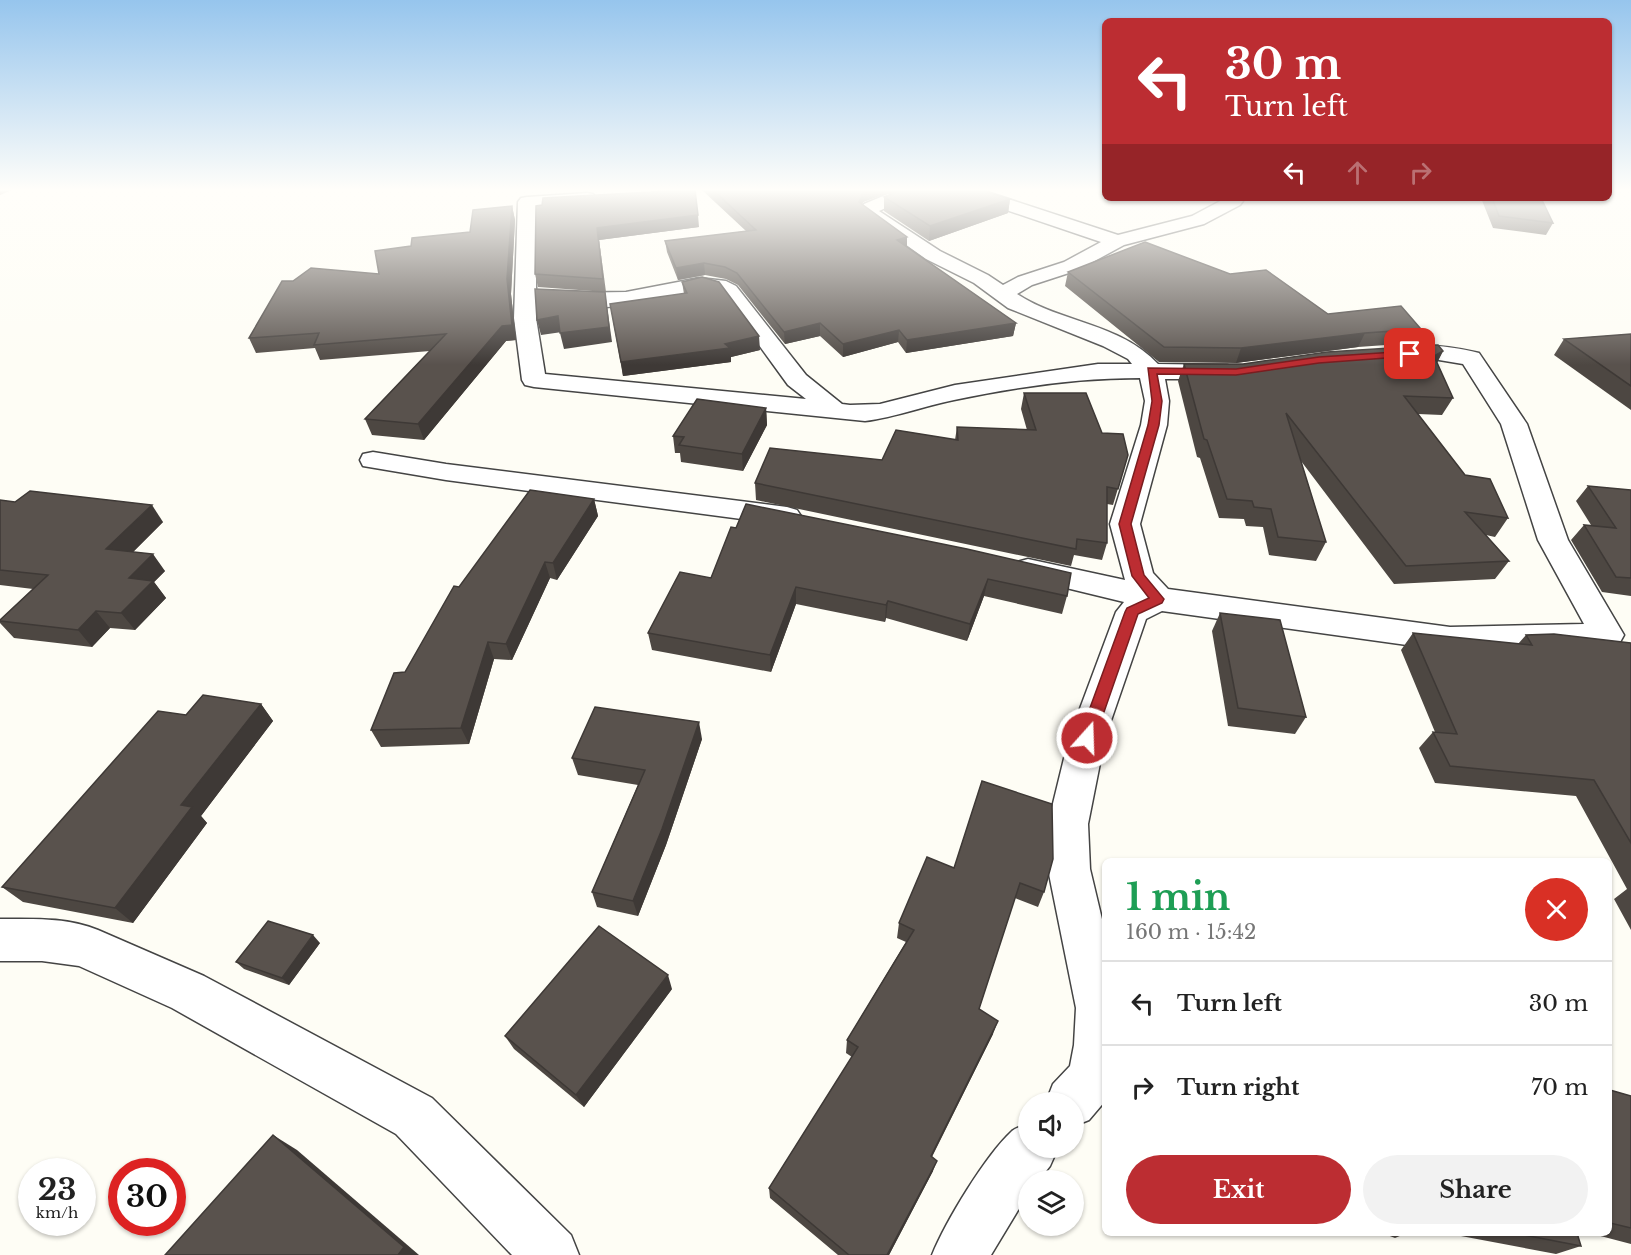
<!DOCTYPE html>
<html lang="en">
<head>
<meta charset="utf-8">
<style>
  :root { --surface:#fff; --page:#f2f2f2; --text:#222; --muted:#767676; --line:#e0e0e0; --accent:#bc2d32 }
  body { margin:0; font-family:"Libre Baskerville",serif; background:var(--page); color:var(--text); height:100vh; display:flex; flex-direction:column; font-size:22px; white-space:nowrap }
  * { box-sizing:border-box; margin:0 }
  p { font-size:20px; color:var(--muted) }
  .icon { flex:none; width:33px; height:33px; fill:none; stroke:currentColor; stroke-width:2; stroke-linecap:round; stroke-linejoin:round }
  .map { position:relative; flex:1; overflow:hidden }
  .details { position:absolute; left:1102px; top:858px; width:510px; height:378px; display:flex; flex-direction:column; background:var(--surface); border-radius:9px; box-shadow:0 2px 4px #0004 }
  .details>* { flex:none }
  .top-card { position:absolute; left:1102px; top:18px; width:510px; height:183px; border-radius:9px; box-shadow:0 2px 4px #0004; background:#bc2d32; color:#fff; overflow:hidden }
  .fabs { position:absolute; left:1018px; top:1092px; display:grid; gap:12px }
  .fabs a { display:grid; place-items:center; width:66px; height:66px; border-radius:50%; background:var(--surface); box-shadow:0 2px 4px #0004; font-size:30px }
  .speed { position:absolute; left:18px; top:1158px; display:flex; gap:12px; font-size:30px; font-weight:700; text-align:center }
  .speed>* { display:grid; place-content:center; width:78px; height:78px; border-radius:50%; background:var(--surface); box-shadow:0 2px 4px #0004; line-height:1 }
  .speed small { font-size:15px; font-weight:400 }
  .speed .limit { border:9px solid #d22; background:#fff; color:#111 }
  .pin { position:absolute; display:grid; place-items:center; width:51px; height:51px; color:#fff; margin:-26px; border-radius:12px; box-shadow:0 3px 9px #0006 }
  .me { position:absolute; width:66px; margin:-33px; rotate:20deg; stroke-linejoin:round; filter:drop-shadow(0 0 4px #0008) }
  .turn { display:flex; align-items:center; gap:21px; height:126px; padding:0 24px; font-size:27px }
  .turn .icon { width:78px; height:78px; stroke-width:2.5 }
  .turn b { display:block; font-size:42px; line-height:51px }
  .lanes { display:flex; align-items:center; height:57px; padding:0 24px; background:#0003; justify-content:center; gap:30px; direction:ltr }
  .lanes .off { opacity:.35 }
  .round { display:grid; place-items:center; flex:none; width:63px; height:63px; border-radius:32px; background:var(--page) }
  .head { display:flex; align-items:center; justify-content:space-between; height:102px; padding:0 24px }
  h1 { font-size:36px; font-weight:700; line-height:45px; color:#1e9e55 }
  .cta { display:flex; gap:12px; margin-top:auto; padding:12px 24px }
  .cta a { flex:1; height:69px; border-radius:36px; background:var(--accent); color:#fff; font-size:24px; font-weight:700; line-height:69px; text-align:center }
  .cta a+a { background:var(--page); color:var(--text) }
  ul { padding:0; list-style:none }
  li { display:flex; align-items:center; gap:18px; height:84px; padding:0 24px; border-top:2px solid var(--line) }
  li div { flex:1 }
  li b { display:block; font-size:22px }
  li em { font-style:normal }
  .map>svg:first-child { display:block }
  .lines { fill:none; stroke-linecap:round; stroke-linejoin:round }
  .street-casing { stroke:#444; stroke-width:3 }
  .street { fill:#fff; fill-rule:evenodd }
  .wall { fill:#4d4742 }
  .shaded-wall { fill:#3e3936 }
  .building { fill:#59524d; stroke:#3e3936; stroke-width:1.5 }
  .route { fill:#bc2d32; stroke:#7a1d20; stroke-width:1.5 }
</style>
</head>
<body>
<div class="map">
<svg width="1631" height="1255" viewBox="0 0 1631 1255">
  <rect width="100%" height="100%" fill="#fefdf5"/>
  <g class="lines">
    <g class="street-casing">
      <g id="street">
        <path d="M909,190h31l-3,4 -38,8 -20,9 61,40 48,24 15,10 15,-8 46,-15 37,-20 -142,-48 -2,-4h24l137,45 74,-19 34,-18h15l2,3 -3,4 -36,19 -80,21 -46,25 -46,15 -15,9c44,29 103,29 141,70l69,1 8,2 4,5 -4,5 -8,2h-62l4,22 -2,24 -27,99 13,49 15,16 282,38 134,-3 -46,-84 -37,-116 -38,-60 -30,-5 -36,2 -8,-2 -4,-5 4,-5c29,-7 61,-3 90,4l48,71 41,116 56,95 -5,9 -12,3 -157,4 -288,-40 -16,8 -41,119 -17,86 2,45 16,67v164l-17,20 -15,6v-24h-28l7,-18 17,-18 4,-21 2,-37 -28,-139v-45l21,-86 47,-126 8,-10 -107,-26 -4,-7 4,-7 11,-3 97,21 -15,-56 31,-99 4,-24 -5,-23c-61,0 -125,9 -186,22 -30,6 -58,17 -89,21l-331,-34 -9,-2 -3,-5 -8,-62 4,-116 3,-4 6,-1 60,-4 6,1 3,4 -3,4 -57,5v111l9,56 261,25 -18,-14 -66,-91c-24,-10 -49,4 -74,8 -29,5 -64,9 -93,1l-4,-4 4,-4 7,-2 64,-1 73,-14 27,3 10,5 70,89 36,29 8,1 30,-1 75,-19 143,-21h34l-4,-5 -25,-13 -95,-38 -34,-25 -48,-24 -66,-47 4,-8 24,-10z"/>
        <polygon points="373,452 446,464 787,507 797,510 801,516 797,522 787,525 446,480 363,466 360,460 363,454"/>
        <path d="M0,919c33,0 67,-2 98,11l106,46 228,122 139,137 8,20h-67l-116,-121 -224,-126 -93,-42 -37,-5h-42z"/>
        <path d="M1029,1123v25h29l-8,18 -11,14h-10v12l-38,63h-59c14,-34 53,-99 80,-124 5,-4 12,-5 17,-8z"/>
      </g>
    </g>
    <use href="#street" class="street"/>
  </g>
  <g class="wall">
    <polygon points="702,190 981,190 1010,199 1008,213 929,241 884,211 884,197 897,192 882,195 863,202 862,205 907,237 907,247 1016,323 1013,336 906,353 898,342 843,357 820,336 785,344 738,285 726,279 705,275 678,280 667,252 665,241 746,231"/>
    <polygon points="1481,198 1541,198 1553,223 1546,235 1493,228"/>
    <polygon points="512,206 515,220 511,294 516,340 506,341 424,440 372,435 365,419 430,351 320,360 315,348 256,353 249,338 293,281 379,274 411,246 470,232"/>
    <polygon points="536,206 699,227 599,240 606,292 538,287 535,274"/>
    <polygon points="1068,272 1328,314 1421,329 1414,343 1358,347 1236,363 1159,362 1065,286"/>
    <polygon points="682,282 760,350 731,357 731,362 623,376 610,304 684,294"/>
    <polygon points="1631,334 1631,410 1554,355 1564,339"/>
    <polygon points="1443,351 1437,363 1453,398 1442,415 1418,414 1465,475 1508,518 1495,537 1486,535 1509,561 1495,579 1394,584 1301,461 1326,542 1316,561 1269,555 1263,527 1246,526 1244,519 1219,518 1200,458 1197,457 1178,381 1184,364 1243,364"/>
    <polygon points="1024,393 1102,433 1128,455 1113,505 1107,504 1107,543 1102,560 1074,555 1071,566 756,500 755,483 882,460 955,440 957,427 1027,430 1021,409"/>
    <polygon points="766,408 767,425 743,471 681,462 680,453 675,453 673,436"/>
    <polygon points="1588,486 1631,490 1631,596 1602,592 1571,540 1584,525 1591,525 1576,501"/>
    <polygon points="594,499 598,516 557,580 550,578 512,660 494,659 469,744 381,747 371,730 405,672 459,587"/>
    <polygon points="0,500 163,522 133,552 165,571 154,582 166,598 135,630 110,628 92,647 14,638 0,623 0,620 33,589 0,585"/>
    <polygon points="746,504 1067,596 1062,614 984,596 967,641 886,618 885,622 796,604 771,672 652,650 648,633 711,578 736,528"/>
    <polygon points="1220,613 1306,717 1295,734 1228,726 1212,631"/>
    <polygon points="1413,633 1518,644 1526,635 1631,643 1631,930 1614,899 1627,889 1576,796 1435,783 1419,748 1433,732 1435,732 1401,650"/>
    <polygon points="261,704 273,721 201,816 207,823 133,923 23,902 2,887 186,715"/>
    <polygon points="702,739 666,845 638,916 597,907 592,892 638,785 578,775 572,758"/>
    <polygon points="982,781 1044,892 1038,907 1015,898 979,1009 993,1034 932,1157 933,1171 889,1255 838,1255 770,1198 769,1188 852,1057 846,1053 847,1040 906,942 897,938 899,923 954,868"/>
    <polygon points="320,943 289,985 244,969 236,962"/>
    <polygon points="672,989 584,1107 514,1049 505,1036"/>
    <polygon points="1610,1090 1631,1096 1631,1244 1589,1233 1610,1233"/>
    <polygon points="1382,1233 1407,1233 1395,1238"/>
    <polygon points="1445,1233 1577,1233 1581,1246 1556,1254"/>
  </g>
  <g class="shaded-wall">
    <polygon points="0,190 12,190 0,195"/>
    <polygon points="868,190 908,190 882,195 863,202 858,213 859,202 864,191"/>
    <polygon points="1010,199 1008,213 929,241 930,226"/>
    <polygon points="512,206 515,220 511,294 516,340 506,341 424,440 418,424"/>
    <polygon points="698,215 699,227 599,240 606,292 597,228"/>
    <polygon points="907,237 907,248 897,240"/>
    <polygon points="704,263 705,275 678,280 676,268"/>
    <polygon points="605,292 612,342 564,349 560,333"/>
    <polygon points="558,316 562,332 541,335 537,320"/>
    <polygon points="820,323 820,336 785,344 784,332"/>
    <polygon points="1016,323 1013,336 906,353 907,340"/>
    <polygon points="899,330 898,342 843,357 843,344"/>
    <polygon points="1365,333 1358,347 1236,363 1241,348"/>
    <polygon points="759,336 760,350 731,357 731,362 623,376 621,362 725,344"/>
    <polygon points="1443,351 1434,368 1434,356"/>
    <polygon points="766,408 767,425 743,471 742,454"/>
    <polygon points="594,499 598,516 557,580 553,563"/>
    <polygon points="152,505 163,522 119,566 106,549"/>
    <polygon points="153,554 165,571 154,582 166,598 135,630 121,613 129,578"/>
    <polygon points="545,562 550,578 512,660 506,644"/>
    <polygon points="988,579 984,596 967,641 970,624"/>
    <polygon points="796,587 796,604 771,672 770,655"/>
    <polygon points="888,601 886,618 885,622 886,605"/>
    <polygon points="96,611 110,628 92,647 78,630"/>
    <polygon points="488,642 494,659 469,744 461,728"/>
    <polygon points="261,704 273,721 201,816 207,823 133,923 115,908 181,805"/>
    <polygon points="699,722 702,739 666,845 638,916 633,901"/>
    <polygon points="313,935 320,943 289,985 282,978"/>
    <polygon points="668,975 672,989 584,1107 576,1095"/>
    <polygon points="998,1021 993,1034 927,1166 931,1156"/>
    <polygon points="273,1135 297,1150 419,1255 398,1255"/>
    <polygon points="937,1161 933,1171 889,1255 887,1255"/>
  </g>
  <g class="building">
    <polygon points="686,190 695,190 698,215 597,228 603,279 535,274 536,206 542,205 543,198"/>
    <polygon points="713,190 868,190 864,191 859,202 907,237 897,240 1016,323 907,340 899,330 843,344 820,323 784,332 737,273 725,267 704,263 676,268 665,241 756,230"/>
    <polygon points="901,190 981,190 1010,199 930,226 884,197"/>
    <polygon points="1492,198 1541,198 1553,223 1499,216"/>
    <polygon points="512,206 507,279 512,325 502,326 418,424 365,419 446,334 314,345 319,333 249,338 282,281 293,281 311,268 379,274 375,251 411,246 412,238 470,232 473,210"/>
    <polygon points="1145,242 1230,274 1266,270 1328,314 1401,306 1421,329 1365,333 1241,348 1164,347 1068,272"/>
    <polygon points="702,277 719,282 759,336 725,344 730,348 621,362 610,304 687,293 682,282"/>
    <polygon points="535,289 605,292 609,327 560,333 558,316 537,320"/>
    <polygon points="1631,334 1631,386 1564,339"/>
    <polygon points="1438,345 1443,351 1434,356 1453,398 1404,396 1465,475 1490,479 1508,518 1465,512 1509,561 1406,566 1286,413 1326,542 1278,537 1271,509 1254,507 1252,501 1227,499 1207,440 1204,439 1184,364 1243,364 1327,352"/>
    <polygon points="1024,393 1086,393 1102,433 1123,434 1128,455 1118,489 1107,487 1107,543 1077,539 1076,549 755,483 770,448 882,460 896,430 958,440 957,427 1036,430"/>
    <polygon points="697,399 766,408 742,454 679,445 684,437 673,436"/>
    <polygon points="1588,486 1631,490 1631,578 1616,577 1584,525 1616,528"/>
    <polygon points="530,490 594,499 553,563 545,562 506,644 488,642 461,728 371,730 394,673 405,672 454,586 459,587"/>
    <polygon points="30,491 152,505 106,549 153,554 129,578 153,581 121,613 96,611 78,630 0,621 0,620 48,575 0,570 0,500 15,502"/>
    <polygon points="746,504 967,549 1071,573 1067,596 988,579 970,624 888,601 886,605 796,587 770,655 648,633 680,572 711,578 731,527 736,528"/>
    <polygon points="1220,613 1280,620 1306,717 1238,708"/>
    <polygon points="1413,633 1532,645 1526,635 1554,634 1631,643 1631,843 1594,780 1450,766 1433,732 1457,734"/>
    <polygon points="203,695 261,704 181,805 192,807 115,908 2,887 158,711 186,715"/>
    <polygon points="595,707 699,722 662,829 633,901 592,892 645,770 572,758"/>
    <polygon points="982,781 1052,804 1053,859 1044,892 1020,883 979,1009 998,1021 931,1156 937,1161 887,1255 849,1255 769,1188 858,1047 847,1040 914,930 899,923 927,857 954,868"/>
    <polygon points="268,921 313,935 282,978 236,962"/>
    <polygon points="599,926 668,975 576,1095 505,1036"/>
    <polygon points="1610,1090 1631,1096 1631,1228 1610,1223"/>
    <polygon points="273,1135 404,1247 398,1255 165,1255"/>
    <polygon points="1513,1233 1577,1233 1581,1246"/>
  </g>
  <linearGradient id="sky" x2="0" y2="1"><stop stop-color="#96c5ed"/><stop offset="0.52" stop-color="#fffefa"/><stop offset="1" stop-color="#fffefa" stop-opacity="0"/></linearGradient>
  <rect width="1631" height="365" fill="url(#sky)"/>
  <polygon class="route" points="1410,351 1415,354 1413,356 1319,363 1236,375 1157,374 1162,401 1159,425 1131,524 1144,575 1164,599 1162,603 1138,614 1095,738 1092,742 1087,744 1082,742 1079,738 1125,612 1127,608 1149,598 1132,576 1119,524 1148,425 1152,401 1148,368 1236,369 1319,357"/>
</svg>
<div class="fabs">
<a><svg class="icon" aria-label="sound" viewBox="0 0 24 24"><path d="M4 9h4l5-4v14l-5-4H4zM17 9q2 3 0 6"/></svg></a>
<a><svg class="icon" aria-label="layers" viewBox="0 0 24 24"><path d="M12 4l9 5-9 5-9-5zM3 14l9 5 9-5"/></svg></a>
</div>
<div class="speed"><div>23<small>km/h</small></div><div class="limit">30</div></div>
<div class="pin" style="left:1410px;top:354px;background:#d93025"><svg class="icon" aria-label="arrive" viewBox="0 0 24 24"><path d="M6 21V4h12l-3 4 3 4H6"/></svg></div>
<svg class="me" style="left:1087px;top:738px" viewBox="-20 -20 40 40"><circle r="17" fill="#bc2d32" stroke="#fff" stroke-width="3"/><path d="M0-11L8 9 0 5-8 9z" fill="#fff"/></svg>
<div class="top-card">
<div class="turn"><svg class="icon" aria-label="left" viewBox="0 0 24 24"><path d="M17 20v-9H6M10 6l-5 5 5 5"/></svg><div><b>30 m</b>Turn left</div></div>
<div class="lanes"><svg class="icon" aria-label="left" viewBox="0 0 24 24"><path d="M17 20v-9H6M10 6l-5 5 5 5"/></svg><svg class="icon off" aria-label="ahead" viewBox="0 0 24 24"><path d="M12 20V5M6 11l6-6 6 6"/></svg><svg class="icon off" aria-label="right" viewBox="0 0 24 24"><path d="M7 20v-9h11M14 6l5 5-5 5"/></svg></div>
</div>
<section class="details">
<div class="head"><div><h1>1 min</h1><p>160 m · 15:42</p></div><a class="round" style="background:#d93025;color:#fff"><svg class="icon" aria-label="close" viewBox="0 0 24 24"><path d="M6 6l12 12M18 6L6 18"/></svg></a></div>
<ul>
<li><svg class="icon" aria-label="left" viewBox="0 0 24 24"><path d="M17 20v-9H6M10 6l-5 5 5 5"/></svg><div><b>Turn left</b></div><em>30 m</em></li>
<li><svg class="icon" aria-label="right" viewBox="0 0 24 24"><path d="M7 20v-9h11M14 6l5 5-5 5"/></svg><div><b>Turn right</b></div><em>70 m</em></li>
</ul>
<div class="cta"><a>Exit</a><a>Share</a></div>
</section>
</div>
</body>
</html>
